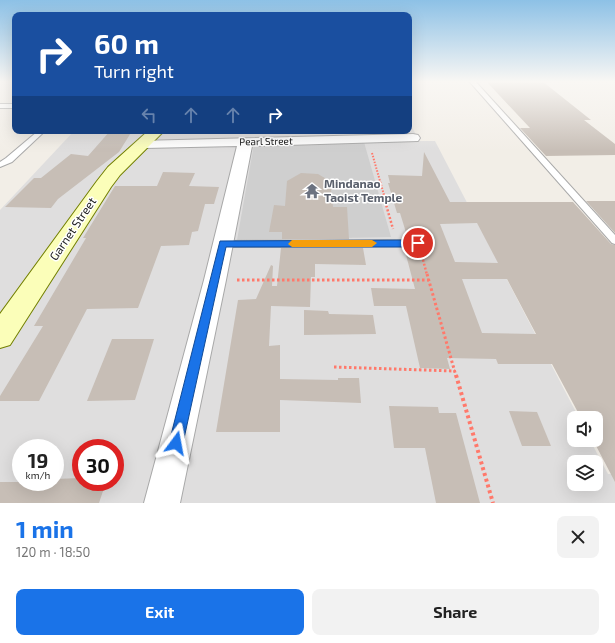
<!DOCTYPE html>
<html lang="en">
<head>
<meta charset="utf-8">
<style>
  :root { --surface:#fff; --page:#f2f2f2; --text:#222; --muted:#767676; --accent:#1a73e8 }
  body { margin:0; font-family:"Exo 2",sans-serif; background:var(--page); color:var(--text); height:100vh; display:flex; flex-direction:column; font-size:15px; white-space:nowrap }
  * { box-sizing:border-box; margin:0 }
  p { font-size:13px; color:var(--muted) }
  .icon { flex:none; width:22px; height:22px; fill:none; stroke:currentColor; stroke-width:2; stroke-linecap:round; stroke-linejoin:round }
  .map { position:relative; height:503px; overflow:hidden }
  .sheet { display:flex; flex-direction:column; background:var(--surface); flex:1 }
  .sheet>* { flex:none }
  .top-card { position:absolute; left:12px; top:12px; width:400px; height:122px; border-radius:8px; box-shadow:0 4px 16px #0002; background:#1a4fa0; color:#fff; overflow:hidden }
  .tools { position:absolute; left:567px; top:411px; display:grid; gap:8px }
  .tools a { display:grid; place-items:center; width:36px; height:36px; border-radius:8px; background:var(--surface); box-shadow:0 4px 16px #0002; font-size:20px }
  .speed { position:absolute; left:12px; top:439px; display:flex; gap:8px; font-size:20px; font-weight:700; text-align:center }
  .speed>* { display:grid; place-content:center; width:52px; height:52px; border-radius:50%; background:var(--surface); box-shadow:0 4px 16px #0002; line-height:1 }
  .speed small { font-size:10px; font-weight:400 }
  .speed .limit { border:6px solid #d22; background:#fff; color:#111 }
  .pin { position:absolute; display:grid; place-items:center; width:34px; height:34px; color:#fff; margin:-17px; border:2px solid #fff; border-radius:50%; box-shadow:0 1px 4px #0007 }
  .me { position:absolute; width:44px; margin:-22px; rotate:13deg; stroke-linejoin:round; filter:drop-shadow(0 0 3px #0008) }
  .turn { display:flex; align-items:center; gap:14px; height:84px; padding:0 16px; font-size:18px }
  .turn .icon { width:52px; height:52px; stroke-width:2.5 }
  .turn b { display:block; font-size:28px; line-height:34px }
  .lanes { display:flex; align-items:center; height:38px; padding:0 16px; background:#0003; justify-content:center; gap:20px; direction:ltr }
  .lanes .off { opacity:.35 }
  .round { display:grid; place-items:center; flex:none; width:42px; height:42px; border-radius:8px; background:var(--page) }
  .overview { display:flex; align-items:center; justify-content:space-between; height:68px; padding:0 16px }
  h1 { font-size:24px; font-weight:700; line-height:30px; color:var(--accent) }
  .cta { display:flex; gap:8px; margin-top:auto; padding:8px 16px }
  .cta a { flex:1; height:46px; border-radius:8px; background:var(--accent); color:#fff; font-size:16px; font-weight:700; line-height:46px; text-align:center }
  .cta a+a { background:var(--page); color:var(--text) }
  .map>svg:first-child { display:block }
  .residential { fill:#dfdede; fill-rule:evenodd }
  .religious { fill:#cfcfcf }
  .building { fill:#c7beb6; fill-rule:evenodd }
  .lines { fill:none; stroke-linecap:round; stroke-linejoin:round }
  .lane-casing { stroke:#a8a8a8; stroke-width:2 }
  .street-casing { stroke:#a8a8a8; stroke-width:2 }
  .secondary-casing { stroke:#738000; stroke-width:2 }
  .path-far3 { stroke:#ff796b; stroke-width:2; stroke-dasharray:1.5 1.5; stroke-linecap:butt }
  .path-far2 { stroke:#ff796b; stroke-width:2.5; stroke-dasharray:2 2; stroke-linecap:butt }
  .path-far1 { stroke:#ff796b; stroke-width:3; stroke-dasharray:2.5 2.5; stroke-linecap:butt }
  .path { stroke:#ff796b; stroke-width:4; stroke-dasharray:3 3; stroke-linecap:butt }
  .lane { fill:#fff; fill-rule:evenodd }
  .street { fill:#fff; fill-rule:evenodd }
  .secondary { fill:#fbfeb9; fill-rule:evenodd }
  .route { fill:#1a73e8; stroke:#114b97 }
  .slow { fill:#f59e0b }
  .labels { text-anchor:middle; stroke-width:3; stroke-linejoin:round; paint-order:stroke }
  .far-street-label { font-size:10px; fill:#212121; stroke:#fff }
  .worship-label { font-size:12px; font-weight:bold; fill:#5b616d; stroke:#fff; text-anchor:start }
  .street-label { font-size:12px; fill:#212121; stroke:#fff }
</style>
</head>
<body>
<div class="map">
<svg width="615" height="503" viewBox="0 0 615 503">
  <rect width="100%" height="100%" fill="#f2eee7"/>
  <path class="residential" d="M409,121l10,20h16l144,277h-5v22h16l18,34h7v29h-615v-293l74,-79h335zM21,448h34v34h-34zM81,448h34v34h-34zM574,462h22v22h-22z"/>
  <polygon class="religious" points="364,142 391,237 237,240 254,144"/>
  <g class="building">
    <polygon points="486,81 542,81 591,120 584,120 615,144 615,155 546,156 520,128 530,128"/>
    <polygon points="110,131 132,131 119,152 58,199 51,208 5,207 34,178 41,178 71,154 88,156"/>
    <path d="M424,152l26,50h123l38,42 4,1v237l-22,-42h3v-22h-15l-29,-54h-54l-2,-5 -49,-1 3,11 -30,-1 -14,-62h-32l-3,-18 44,1 -9,-34h6l-2,-7 9,-1 5,-5 -6,-4 -10,1 -8,-26h-3l-9,-30h2l-2,-8 34,1zM477,223l21,40 -43,-1 -15,-38zM462,279h45l29,55 -54,-1z"/>
    <polygon points="163,172 195,173 189,186 219,187 214,204 205,204 198,231 192,232 189,245 161,246 138,308 87,309 39,401 0,401 0,396 43,326 34,326 86,238 83,238 115,186 157,186"/>
    <polygon points="301,173 318,174 330,181 333,207 347,207 349,239 282,239 282,232 269,232 274,205 285,206 287,181"/>
    <polygon points="586,201 615,201 615,233"/>
    <polygon points="281,248 363,248 366,265 315,264 315,277 311,277 310,307 271,306 269,346 280,345 280,379 338,380 338,378 359,378 361,403 280,400 280,432 216,432 238,300 256,299 271,265 273,266 272,286 277,286"/>
    <polygon points="304,310 328,311 329,314 373,315 376,334 304,335"/>
    <polygon points="112,339 154,339 135,400 87,401"/>
    <polygon points="389,406 438,407 439,413 456,413 480,503 436,503 425,448 394,448"/>
    <polygon points="509,411 537,412 551,446 522,446"/>
    <polygon points="81,478 81,482 106,482 99,503 0,503 0,482 55,482 55,479"/>
  </g>
  <g class="lines">
    <g class="lane-casing">
      <g id="lane">
        <polygon points="469,81 475,81 615,235 615,244 612,243"/>
        <rect x="0" y="104" width="15" height="4"/>
        <polygon points="38,131 45,131 12,162 0,167 0,162 6,158"/>
        <polygon points="418,240 423,243 418,246 223,247 218,244 223,241"/>
      </g>
    </g>
    <g class="street-casing">
      <polygon id="street" points="413,134 418,135 420,138 418,141 252,146 226,280 180,503 144,503 204,280 237,146 144,148 139,147 137,144 139,141"/>
    </g>
    <g class="secondary-casing">
      <polygon id="secondary" points="148,131 164,131 120,175 111,187 10,345 0,348 0,314 97,181 108,167"/>
    </g>
    <polyline class="path-far3" points="372,153 384,195"/>
    <g class="path-far2">
      <polyline points="383,194 393,229"/>
      <polyline points="422,256 427,275"/>
    </g>
    <g class="path-far1">
      <polyline points="427,274 456,376"/>
      <polyline points="237,280 429,280"/>
      <polyline points="334,367 455,371"/>
    </g>
    <polyline class="path" points="456,375 493,503"/>
    <use href="#lane" class="lane"/>
    <use href="#street" class="street"/>
    <use href="#secondary" class="secondary"/>
  </g>
  <linearGradient id="sky" x2="0" y2="1"><stop stop-color="#8dc1e6"/><stop offset="0.54" stop-color="#f9f7f4"/><stop offset="1" stop-color="#f9f7f4" stop-opacity="0"/></linearGradient>
  <rect width="615" height="151" fill="url(#sky)"/>
  <polygon class="route" points="418,240 423,243 418,247 226,247 183,443 181,448 176,450 171,448 169,443 220,241"/>
  <polygon class="slow" points="292,240 372,240 377,243 372,247 292,247 288,244"/>
  <defs>
    <g id="temple-bare" transform="scale(1.2)"><path d="M0-6L5-2H3V0L6.5 2.5H4V6H1.5V3h-3V6H-4V2.5H-6.5L-3 0V-2H-5Z" fill="#6b7280" stroke="#fff" stroke-width="2.5" paint-order="stroke"/></g>
  </defs>
  <g fill-rule="evenodd">
    <use href="#temple-bare" x="312" y="191"/>
  </g>
  <g class="labels">
    <g class="far-street-label">
      <text transform="translate(266 141) rotate(-1)" y="4">Pearl Street</text>
    </g>
    <g class="worship-label">
      <text x="324" y="188">Mindanao<tspan x="324" dy="14">Taoist Temple</tspan></text>
    </g>
    <g class="street-label">
      <text transform="translate(73 229) rotate(-56)" y="4">Garnet Street</text>
    </g>
  </g>
</svg>
<div class="tools">
<a><svg class="icon" aria-label="sound" viewBox="0 0 24 24"><path d="M4 9h4l5-4v14l-5-4H4zM17 9q2 3 0 6"/></svg></a>
<a><svg class="icon" aria-label="layers" viewBox="0 0 24 24"><path d="M12 4l9 5-9 5-9-5zM3 14l9 5 9-5"/></svg></a>
</div>
<div class="speed"><div>19<small>km/h</small></div><div class="limit">30</div></div>
<div class="pin" style="left:418px;top:243px;background:#d93025"><svg class="icon" aria-label="arrive" viewBox="0 0 24 24"><path d="M6 21V4h12l-3 4 3 4H6"/></svg></div>
<svg class="me" style="left:176px;top:443px" viewBox="-20 -20 40 40"><path d="M0-17L14 15 0 8-14 15z" fill="#1a73e8" stroke="#fff" stroke-width="4"/></svg>
<div class="top-card">
<div class="turn"><svg class="icon" aria-label="right" viewBox="0 0 24 24"><path d="M7 20v-9h11M14 6l5 5-5 5"/></svg><div><b>60 m</b>Turn right</div></div>
<div class="lanes"><svg class="icon off" aria-label="left" viewBox="0 0 24 24"><path d="M17 20v-9H6M10 6l-5 5 5 5"/></svg><svg class="icon off" aria-label="ahead" viewBox="0 0 24 24"><path d="M12 20V5M6 11l6-6 6 6"/></svg><svg class="icon off" aria-label="ahead" viewBox="0 0 24 24"><path d="M12 20V5M6 11l6-6 6 6"/></svg><svg class="icon" aria-label="right" viewBox="0 0 24 24"><path d="M7 20v-9h11M14 6l5 5-5 5"/></svg></div>
</div>
</div>
<section class="sheet">
<div class="overview"><div><h1>1 min</h1><p>120 m · 18:50</p></div><a class="round"><svg class="icon" aria-label="close" viewBox="0 0 24 24"><path d="M6 6l12 12M18 6L6 18"/></svg></a></div>
<div class="cta"><a>Exit</a><a>Share</a></div>
</section>
</body>
</html>
